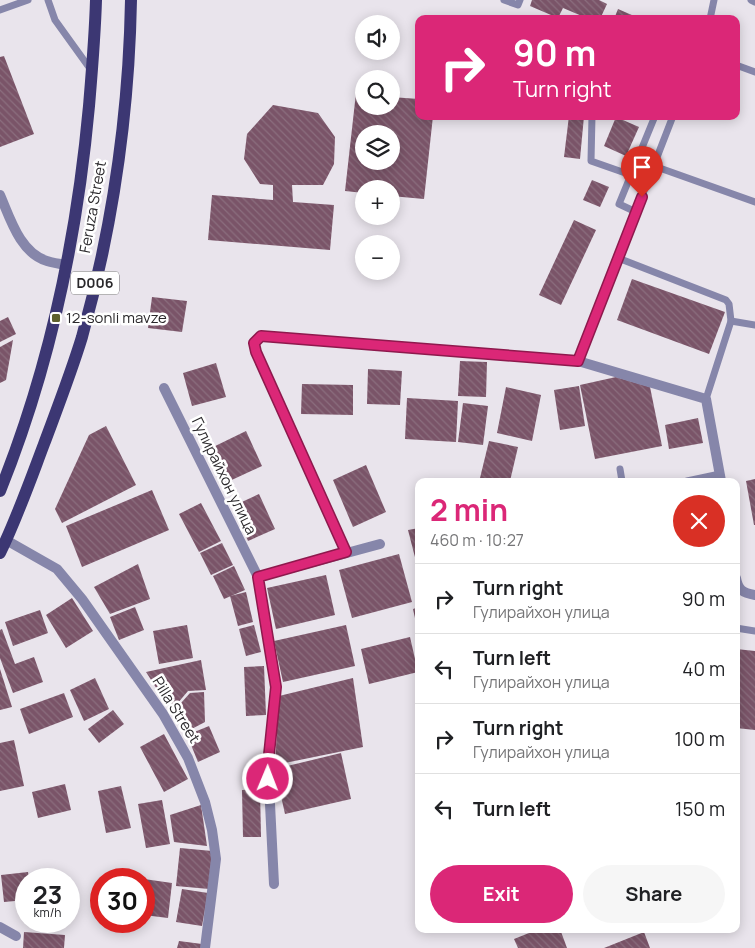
<!DOCTYPE html>
<html lang="en">
<head>
<meta charset="utf-8">
<style>
  :root { --surface:#fff; --page:#f6f6f6; --text:#202124; --muted:#757577; --line:#e0e0e0; --accent:#db2777 }
  body { margin:0; font-family:Manrope,sans-serif; background:var(--page); color:var(--text); height:100vh; display:flex; flex-direction:column; font-size:19px; white-space:nowrap }
  * { box-sizing:border-box; margin:0 }
  p { font-size:16px; color:var(--muted) }
  .icon { flex:none; width:28px; height:28px; fill:none; stroke:currentColor; stroke-width:2; stroke-linecap:round; stroke-linejoin:round }
  .map { position:relative; flex:1; overflow:hidden }
  .side { position:absolute; left:415px; top:478px; width:325px; height:455px; display:flex; flex-direction:column; background:var(--surface); border-radius:10px; box-shadow:0 2px 12px #0003 }
  .side>* { flex:none }
  .top-card { position:absolute; left:415px; top:15px; width:325px; height:105px; border-radius:10px; box-shadow:0 2px 12px #0003; background:#db2777; color:#fff; overflow:hidden }
  .controls { position:absolute; left:355px; top:15px; display:grid; gap:10px }
  .controls a { display:grid; place-items:center; width:45px; height:45px; border-radius:50%; background:var(--surface); box-shadow:0 2px 12px #0003; font-size:25px }
  .speed { position:absolute; left:15px; top:868px; display:flex; gap:10px; font-size:25px; font-weight:700; text-align:center }
  .speed>* { display:grid; place-content:center; width:65px; height:65px; border-radius:50%; background:var(--surface); box-shadow:0 2px 12px #0003; line-height:1 }
  .speed small { font-size:12px; font-weight:400 }
  .speed .limit { border:8px solid #d22; background:#fff; color:#111 }
  .pin { position:absolute; display:grid; place-items:center; width:42px; height:42px; color:#fff; margin:-51px -21px; border-radius:50% 50% 50% 0; rotate:-45deg; box-shadow:0 0 5px #0007 }
  .pin .icon { rotate:45deg }
  .me { position:absolute; width:55px; margin:-28px; rotate:1deg; stroke-linejoin:round; filter:drop-shadow(0 0 4px #0008) }
  .turn { display:flex; align-items:center; gap:18px; height:105px; padding:0 15px; font-size:22px }
  .turn .icon { width:65px; height:65px; stroke-width:2.5 }
  .turn b { display:block; font-size:35px; line-height:42px }
  .round { display:grid; place-items:center; flex:none; width:52px; height:52px; border-radius:26px; background:var(--page) }
  .headline { display:flex; align-items:center; justify-content:space-between; height:85px; padding:0 15px }
  h1 { font-size:30px; font-weight:700; line-height:38px; color:var(--accent) }
  .cta { display:flex; gap:10px; margin-top:auto; padding:10px 15px }
  .cta a { flex:1; height:58px; border-radius:30px; background:var(--accent); color:#fff; font-size:20px; font-weight:700; line-height:58px; text-align:center }
  .cta a+a { background:var(--page); color:var(--text) }
  ul { padding:0; list-style:none }
  li { display:flex; align-items:center; gap:15px; height:70px; padding:0 15px; border-top:1px solid var(--line) }
  li div { flex:1 }
  li b { display:block; font-size:19px }
  li em { font-style:normal }
  .map>svg:first-child { display:block }
  .building { fill:url(#building-back-hatch); fill-rule:evenodd }
  .lines { fill:none; stroke-linecap:round; stroke-linejoin:round }
  .service { stroke:#8686aa; stroke-width:7 }
  .minor { stroke:#8686aa; stroke-width:10 }
  .primary { stroke:#3c3773; stroke-width:12 }
  .route-casing { stroke:#8e194d; stroke-width:12 }
  .route { stroke:#db2777; stroke-width:9 }
  .poi-dot { fill:#5f612e; stroke:#fff; stroke-width:2 }
  .labels { text-anchor:middle; stroke-width:5; stroke-linejoin:round; paint-order:stroke }
  .shield { fill:#fff; stroke:#6a686b; stroke-width:1 }
  .shield-label { font-size:14px; font-weight:bold; fill:#2a282b }
  .street-label { font-size:15px; fill:#2a282b; stroke:#fff }
  .poi-label { font-size:15px; fill:#2a282b; stroke:#fff; text-anchor:start }
</style>
</head>
<body>
<div class="map">
<svg width="755" height="948" viewBox="0 0 755 948">
  <defs>
    <pattern id="building-back-hatch" width="6" height="6" patternUnits="userSpaceOnUse" patternTransform="scale(1.25)"><rect width="6" height="6" fill="#7a5468"/><path d="M-1 5l2 2M0 0l6 6M5-1l2 2" fill="none" stroke="#8b6e7e"/></pattern>
  </defs>
  <rect width="100%" height="100%" fill="#e9e4ec"/>
  <g class="building">
    <polygon points="532,0 599,0 607,4 600,19 589,19 563,8 558,18 530,6"/>
    <polygon points="618,9 641,19 614,19"/>
    <polygon points="4,56 34,134 0,147 0,57"/>
    <path d="M356,93l8,1v12h27v-9l28,2v17h14l-9,83 -33,-3v-7h-27v4l-19,-2zM364,134h27v27h-27z"/>
    <polygon points="273,105 318,113 335,137 334,164 323,185 292,185 293,202 334,205 330,250 208,240 212,195 273,200 273,185 260,184 244,159 247,134"/>
    <polygon points="569,116 584,116 580,159 564,157"/>
    <polygon points="616,117 639,127 626,156 604,146"/>
    <polygon points="592,180 609,187 600,207 583,200"/>
    <polygon points="574,220 596,230 561,305 539,295"/>
    <polygon points="632,279 725,312 709,354 617,320"/>
    <polygon points="152,297 187,301 182,332 148,328"/>
    <polygon points="8,317 16,334 0,342 0,321"/>
    <polygon points="13,340 6,380 0,383 0,347"/>
    <polygon points="460,361 487,362 486,397 458,396"/>
    <polygon points="216,363 226,397 192,406 183,373"/>
    <polygon points="368,369 402,371 400,405 367,404"/>
    <polygon points="616,377 650,387 662,446 595,459 580,385"/>
    <polygon points="302,384 353,385 353,415 301,414"/>
    <polygon points="579,386 585,426 560,430 554,390"/>
    <polygon points="506,387 541,395 532,441 497,433"/>
    <polygon points="407,398 458,401 456,442 405,439"/>
    <polygon points="463,403 488,406 483,445 458,442"/>
    <polygon points="698,418 703,443 669,449 665,425"/>
    <polygon points="106,426 136,485 62,523 55,509 89,435"/>
    <polygon points="246,431 262,466 223,484 207,450"/>
    <polygon points="489,441 518,447 510,481 493,481 480,478"/>
    <polygon points="366,465 386,512 353,527 333,480"/>
    <polygon points="755,479 755,525 754,525 746,481"/>
    <polygon points="152,490 169,530 82,567 66,526"/>
    <polygon points="259,494 275,529 248,541 233,506"/>
    <polygon points="201,503 221,541 199,552 179,514"/>
    <polygon points="419,528 419,569 418,569 408,530"/>
    <polygon points="222,543 233,565 211,575 200,553"/>
    <polygon points="399,554 412,602 352,618 339,570"/>
    <polygon points="138,564 150,599 110,614 94,587"/>
    <polygon points="234,566 245,590 224,599 213,576"/>
    <polygon points="326,575 335,615 276,629 267,588"/>
    <polygon points="246,592 253,622 238,626 230,596"/>
    <polygon points="72,598 93,631 66,648 46,615"/>
    <polygon points="135,607 144,630 119,640 110,617"/>
    <polygon points="419,607 419,632 418,632 413,609"/>
    <polygon points="40,610 48,633 13,646 5,622"/>
    <polygon points="187,625 193,658 159,664 153,631"/>
    <polygon points="254,625 261,652 246,656 239,629"/>
    <polygon points="346,625 355,666 283,682 274,641"/>
    <polygon points="2,629 15,664 34,657 43,682 13,693 0,658 0,630"/>
    <polygon points="410,637 418,672 369,684 361,649"/>
    <polygon points="736,649 755,651 755,730 736,728"/>
    <polygon points="201,660 206,690 188,691 171,711 146,672"/>
    <polygon points="264,666 266,715 246,716 244,667"/>
    <polygon points="0,669 12,707 0,710"/>
    <polygon points="95,678 109,709 84,721 70,690"/>
    <polygon points="353,678 363,747 275,765 279,696"/>
    <polygon points="204,692 205,722 184,733 172,713 190,693"/>
    <polygon points="64,693 73,717 29,734 20,709"/>
    <polygon points="113,710 124,724 99,743 88,729"/>
    <polygon points="209,726 220,752 198,762 187,735"/>
    <polygon points="164,734 188,779 164,792 140,747"/>
    <polygon points="14,740 24,786 0,791 0,743"/>
    <polygon points="341,753 351,799 285,814 275,769"/>
    <polygon points="65,784 71,810 38,818 32,792"/>
    <polygon points="121,786 131,828 106,833 98,791"/>
    <polygon points="260,789 261,837 243,837 242,790"/>
    <polygon points="162,800 170,844 146,848 138,804"/>
    <polygon points="201,805 207,846 174,842 170,815"/>
    <polygon points="180,848 212,851 209,889 176,886"/>
    <polygon points="28,872 29,879 26,879 26,900 4,902 1,875"/>
    <polygon points="144,879 172,883 168,918 144,915"/>
    <polygon points="182,889 208,893 202,926 176,922"/>
    <polygon points="539,929 560,929 567,948 518,948 514,939"/>
    <polygon points="24,932 65,935 64,948 23,948"/>
    <polygon points="644,932 650,948 604,948"/>
    <polygon points="179,941 202,944 201,948 177,948"/>
  </g>
  <g class="lines">
    <g class="service">
      <polyline points="48,0 55,20 91,70"/>
      <polyline points="504,0 518,5 520,0"/>
      <polyline points="751,0 755,2"/>
      <polyline points="0,10 28,0"/>
      <polyline points="710,19 714,0"/>
      <polyline points="736,65 755,72"/>
      <polyline points="592,116 591,161 631,175"/>
      <polyline points="654,166 755,202"/>
      <polyline points="636,212 619,204 655,116"/>
      <polyline points="618,258 726,300 729,304 731,321"/>
      <polyline points="578,361 673,116"/>
      <polyline points="706,399 731,321 755,325"/>
      <polyline points="620,469 622,481"/>
      <polyline points="687,481 720,474"/>
      <polyline points="736,628 755,631"/>
    </g>
    <g class="minor">
      <path d="M0,195c10,23 20,58 47,66 6,2 13,3 20,4"/>
      <polyline points="164,388 258,577 276,687 268,764 274,884"/>
      <polyline points="6,540 57,569 82,599 163,714 188,758 205,802 212,830 216,859 205,948"/>
      <polyline points="346,552 256,352 254,343 261,336 578,361 706,399 721,481"/>
      <polyline points="258,577 380,544"/>
      <path d="M736,578c2,12 7,15 19,17"/>
      <polyline points="0,927 16,936"/>
    </g>
    <g class="primary">
      <path d="M0,491c50,-124 77,-253 89,-385 3,-36 6,-71 7,-106"/>
      <path d="M0,553c17,-35 30,-72 44,-109 13,-35 27,-71 38,-107 30,-108 47,-225 49,-337"/>
    </g>
  </g>
  <g class="lines">
    <g class="route-casing">
      <polyline id="route" points="268,779 268,764 276,687 258,577 346,552 256,352 254,343 261,336 578,361 642,197"/>
    </g>
    <use href="#route" class="route"/>
  </g>
  <rect class="poi-dot" x="51" y="313" width="10" height="10" rx="2.5"/>
  <g class="labels">
    <rect class="shield" x="71" y="271.5" width="48" height="23" rx="4"/>
    <g class="shield-label">
      <text x="95" y="288">D006</text>
    </g>
    <g class="street-label">
      <text transform="translate(93 207) rotate(-80)" y="5">Feruza Street</text>
      <text transform="translate(224 476) rotate(64)" y="5">Гулирайхон улица</text>
      <text transform="translate(176 710) rotate(58)" y="5">Pilla Street</text>
    </g>
    <g class="poi-label">
      <text x="66" y="323">12-sonli mavze</text>
    </g>
  </g>
</svg>
<div class="controls">
<a><svg class="icon" aria-label="sound" viewBox="0 0 24 24"><path d="M4 9h4l5-4v14l-5-4H4zM17 9q2 3 0 6"/></svg></a>
<a><svg class="icon" aria-label="search" viewBox="0 0 24 24"><circle cx="10" cy="10" r="6"/><path d="M15 15l6 6"/></svg></a>
<a><svg class="icon" aria-label="layers" viewBox="0 0 24 24"><path d="M12 4l9 5-9 5-9-5zM3 14l9 5 9-5"/></svg></a>
<a>+</a>
<a>−</a>
</div>
<div class="speed"><div>23<small>km/h</small></div><div class="limit">30</div></div>
<div class="pin" style="left:642px;top:197px;background:#d93025"><svg class="icon" aria-label="arrive" viewBox="0 0 24 24"><path d="M6 21V4h12l-3 4 3 4H6"/></svg></div>
<svg class="me" style="left:268px;top:779px" viewBox="-20 -20 40 40"><circle r="17" fill="#db2777" stroke="#fff" stroke-width="3"/><path d="M0-11L8 9 0 5-8 9z" fill="#fff"/></svg>
<div class="top-card">
<div class="turn"><svg class="icon" aria-label="right" viewBox="0 0 24 24"><path d="M7 20v-9h11M14 6l5 5-5 5"/></svg><div><b>90 m</b>Turn right</div></div>
</div>
<section class="side">
<div class="headline"><div><h1>2 min</h1><p>460 m · 10:27</p></div><a class="round" style="background:#d93025;color:#fff"><svg class="icon" aria-label="close" viewBox="0 0 24 24"><path d="M6 6l12 12M18 6L6 18"/></svg></a></div>
<ul>
<li><svg class="icon" aria-label="right" viewBox="0 0 24 24"><path d="M7 20v-9h11M14 6l5 5-5 5"/></svg><div><b>Turn right</b><p>Гулирайхон улица</p></div><em>90 m</em></li>
<li><svg class="icon" aria-label="left" viewBox="0 0 24 24"><path d="M17 20v-9H6M10 6l-5 5 5 5"/></svg><div><b>Turn left</b><p>Гулирайхон улица</p></div><em>40 m</em></li>
<li><svg class="icon" aria-label="right" viewBox="0 0 24 24"><path d="M7 20v-9h11M14 6l5 5-5 5"/></svg><div><b>Turn right</b><p>Гулирайхон улица</p></div><em>100 m</em></li>
<li><svg class="icon" aria-label="left" viewBox="0 0 24 24"><path d="M17 20v-9H6M10 6l-5 5 5 5"/></svg><div><b>Turn left</b></div><em>150 m</em></li>
</ul>
<div class="cta"><a>Exit</a><a>Share</a></div>
</section>
</div>
</body>
</html>
